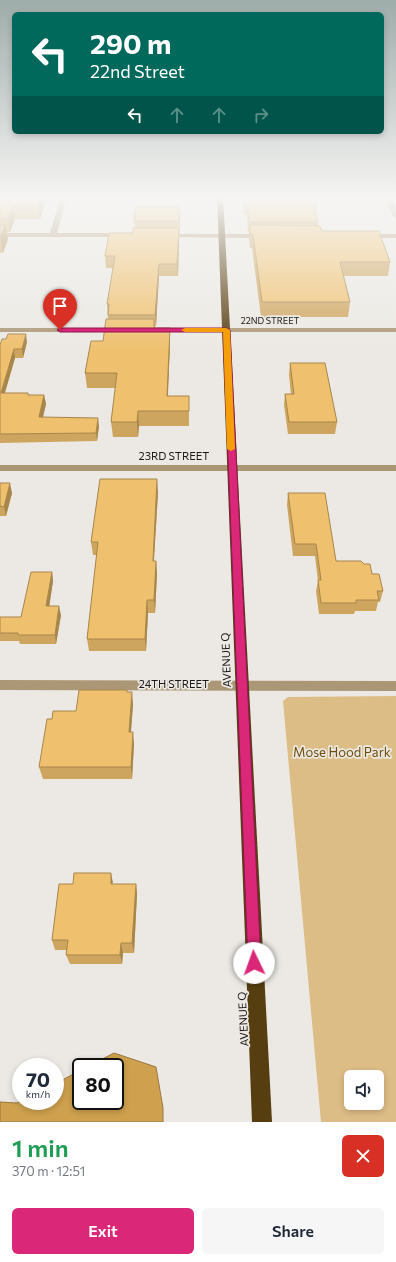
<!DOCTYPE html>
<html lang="en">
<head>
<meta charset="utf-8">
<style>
  :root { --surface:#fff; --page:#f6f6f7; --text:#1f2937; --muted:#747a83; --accent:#db2777 }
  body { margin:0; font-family:Commissioner,sans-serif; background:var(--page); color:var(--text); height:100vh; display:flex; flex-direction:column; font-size:15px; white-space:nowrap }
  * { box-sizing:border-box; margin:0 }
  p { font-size:13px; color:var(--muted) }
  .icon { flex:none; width:22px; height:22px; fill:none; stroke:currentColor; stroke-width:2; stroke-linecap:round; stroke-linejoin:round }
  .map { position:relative; height:1122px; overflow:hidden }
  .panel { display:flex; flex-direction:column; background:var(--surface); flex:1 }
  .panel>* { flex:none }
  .guide { position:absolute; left:12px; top:12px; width:372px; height:122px; border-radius:6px; box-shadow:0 2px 6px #0003; background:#00695c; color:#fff; overflow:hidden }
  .fabs { position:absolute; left:344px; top:1070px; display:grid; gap:8px }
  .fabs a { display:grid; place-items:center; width:40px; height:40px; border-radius:6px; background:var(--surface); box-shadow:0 2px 6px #0003; font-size:20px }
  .speed { position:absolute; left:12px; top:1058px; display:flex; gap:8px; font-size:20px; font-weight:700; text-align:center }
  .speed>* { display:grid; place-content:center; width:52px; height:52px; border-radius:50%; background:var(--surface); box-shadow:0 2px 6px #0003; line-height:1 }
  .speed small { font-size:10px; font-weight:400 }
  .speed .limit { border:2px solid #111; border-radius:6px; background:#fff; color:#111 }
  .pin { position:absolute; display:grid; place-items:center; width:34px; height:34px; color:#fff; margin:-41px -17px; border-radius:50% 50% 50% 0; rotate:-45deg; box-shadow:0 0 4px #0007 }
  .pin .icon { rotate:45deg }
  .me { position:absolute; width:44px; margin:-22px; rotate:357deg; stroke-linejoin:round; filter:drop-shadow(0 0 3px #0008) }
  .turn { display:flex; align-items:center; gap:14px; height:84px; padding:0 12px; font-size:18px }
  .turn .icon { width:52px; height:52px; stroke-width:2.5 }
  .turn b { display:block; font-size:28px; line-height:34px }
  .lanes { display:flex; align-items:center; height:38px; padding:0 12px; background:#0003; justify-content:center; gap:20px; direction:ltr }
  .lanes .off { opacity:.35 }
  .round { display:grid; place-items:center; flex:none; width:42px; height:42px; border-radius:6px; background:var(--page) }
  .overview { display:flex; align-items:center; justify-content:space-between; height:68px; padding:0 12px }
  h1 { font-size:24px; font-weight:600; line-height:30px; color:#1e9e55 }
  .primary-button { display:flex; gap:8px; margin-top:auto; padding:8px 12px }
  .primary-button a { flex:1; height:46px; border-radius:6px; background:var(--accent); color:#fff; font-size:16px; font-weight:600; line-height:46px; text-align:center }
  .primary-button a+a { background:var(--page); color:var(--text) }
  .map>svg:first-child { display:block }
  .green { fill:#ddbd86; fill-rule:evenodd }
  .water { fill:#cfa14e; stroke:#99783e }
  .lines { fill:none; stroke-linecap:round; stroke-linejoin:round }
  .minor { fill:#ab9776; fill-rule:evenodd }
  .highway { fill:#563e10; fill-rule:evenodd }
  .wall { fill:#cea55e }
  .shaded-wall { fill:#a7864c }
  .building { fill:#efc06d; stroke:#a7864c }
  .route { fill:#db2777; stroke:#8e194d }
  .slow { fill:#f59e0b }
  .labels { text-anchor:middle; stroke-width:3.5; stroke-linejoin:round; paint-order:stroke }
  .far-street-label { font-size:9px; fill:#1b1a18; stroke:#ece9e4 }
  .street-label { font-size:11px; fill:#1b1a18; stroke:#ece9e4 }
  .near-park-label { font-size:13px; fill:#6b4c09; stroke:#ece9e4 }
</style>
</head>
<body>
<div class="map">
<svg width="396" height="1122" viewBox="0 0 396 1122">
  <rect width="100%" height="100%" fill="#ece9e4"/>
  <path class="green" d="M396,696v426h-75l-38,-421 5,-4zM351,1077h26v26h-26z"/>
  <polygon class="water" points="114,1053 156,1067 163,1108 163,1122 0,1122 0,1102 17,1103 21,1101 55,1101 55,1084 81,1070 81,1101 115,1101 115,1067 87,1067"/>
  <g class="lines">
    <g class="minor">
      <polygon points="61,196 67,196 57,233 122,233 125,235 122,237 0,237 0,233 50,233"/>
      <polygon points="385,196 391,196 396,209 396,218 393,216"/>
      <polygon points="164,234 262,234 265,236 262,238 166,237 164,236"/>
      <polygon points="396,234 396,238 368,238 365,236 368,234"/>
      <polygon points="0,328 118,328 122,330 118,332 0,332"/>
      <rect x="155" y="328" width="241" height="4"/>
      <rect x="0" y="465" width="396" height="6"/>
      <polygon points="0,680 396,681 396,691 0,690"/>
    </g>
    <polygon class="highway" points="217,196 223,196 272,1122 252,1122"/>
  </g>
  <g class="wall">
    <polygon points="0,196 47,196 40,219 15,219 10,232 7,232 8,239 3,253 0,253"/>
    <polygon points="243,196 315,196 317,202 316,212 318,222 318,225 322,231 390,262 388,276 343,276 350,302 348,317 261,317 252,248 250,248 249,239 249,232 248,232 247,215 244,215"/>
    <polygon points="180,217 178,276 159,276 156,326 155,326 155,328 170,328 170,342 168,396 189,396 189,426 139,426 138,437 113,437 111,422 116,388 87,388 85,373 103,341 108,319 107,304 113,268 106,268 105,256 133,233 135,228 134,221"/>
    <polygon points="27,342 23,358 15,358 5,393 29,395 44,395 46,404 43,417 99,426 97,441 0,443 0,345"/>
    <polygon points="290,363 337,422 335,434 288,434 284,405 285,394 291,394 289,375"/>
    <polygon points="0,483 12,493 6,516 0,516"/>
    <polygon points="158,492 154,561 156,561 157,574 155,613 148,613 146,651 89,651 87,639 97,555 93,555 91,542"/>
    <polygon points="288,493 336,561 372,574 383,591 380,602 378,602 376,611 355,611 354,614 319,614 316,591 318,581 315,556 293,556 287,505"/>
    <polygon points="52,572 53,581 49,606 61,615 56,644 20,644 19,641 0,641 0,617 21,617"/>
    <polygon points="127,692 133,704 131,732 134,744 132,779 43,779 39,767 52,719 76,711"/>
    <polygon points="113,884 136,884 137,894 134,953 123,953 122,964 70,964 66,955 67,950 55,950 52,940"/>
  </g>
  <g class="shaded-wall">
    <polygon points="41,196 47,196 40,219 38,206"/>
    <polygon points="13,206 15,219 10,232 8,218"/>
    <polygon points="179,206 180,217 179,232"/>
    <polygon points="5,225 8,239 3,253 0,239"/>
    <polygon points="179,228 179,239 178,276 177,264"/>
    <polygon points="159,264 159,276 156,326 155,315"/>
    <polygon points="170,328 170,342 167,411 167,396"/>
    <polygon points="26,334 27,342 23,358 22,349"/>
    <polygon points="14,349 15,358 2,402 1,393"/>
    <polygon points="44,395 46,404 41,425 39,417"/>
    <polygon points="138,411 139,426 138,437 137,422"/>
    <polygon points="98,418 99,426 97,441 96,433"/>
    <polygon points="157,479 158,492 153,574 153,561"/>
    <polygon points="10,483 12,493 6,516 4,507"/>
    <polygon points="156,561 157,574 155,613 154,600"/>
    <polygon points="52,572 53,581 48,615 46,606"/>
    <polygon points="147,600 148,613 146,651 145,639"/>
    <polygon points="59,606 61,615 56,644 55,635"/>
    <polygon points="132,692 133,704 130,744 129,732"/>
    <polygon points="133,732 134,744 132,779 131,767"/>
    <polygon points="111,873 113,883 111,884"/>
    <polygon points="136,884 137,894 134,953 132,943"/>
    <polygon points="121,943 123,953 122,964 120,955"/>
  </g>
  <g class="building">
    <polygon points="0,196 41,196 38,206 13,206 8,218 0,218"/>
    <polygon points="244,196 315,196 317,202 313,202 318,222 249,222 247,206 245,206"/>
    <polygon points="136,206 179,206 179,221 134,221"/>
    <polygon points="0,225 5,225 0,239"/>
    <polygon points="250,225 320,226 322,231 379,231 390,262 340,262 350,302 262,302 253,234 250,234"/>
    <polygon points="133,228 179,228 177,264 159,264 155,315 108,315 109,304 107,304 115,256 105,256 109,233 133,233"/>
    <polygon points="106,319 154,319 154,328 170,328 167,396 189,396 189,411 138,411 137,422 111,422 117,373 85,373 91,341 103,341"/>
    <polygon points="8,334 26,334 22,349 14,349 1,393 28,393 28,395 44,395 39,417 98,418 96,433 0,434 0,345 2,339 6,339"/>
    <polygon points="290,363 325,363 337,422 289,422 285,394 294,394"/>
    <polygon points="100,479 157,479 153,561 156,561 154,600 147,600 145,639 87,639 98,542 91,542"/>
    <polygon points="0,483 10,483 4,507 0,506"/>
    <polygon points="288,493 325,493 336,561 361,561 364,564 370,564 372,574 379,574 383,591 377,591 379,600 356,600 356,603 321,603 318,580 321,580 316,544 295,544"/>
    <polygon points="31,572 52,572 46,606 59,606 55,635 18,635 18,633 0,633 0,617 21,617"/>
    <polygon points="79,690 127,690 127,692 132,692 129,732 133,732 131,767 39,767 47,719 52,719 53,711 76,711"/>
    <polygon points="74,873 111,873 111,884 136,884 132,943 121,943 120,955 66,955 68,940 52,940 59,884 73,884"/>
  </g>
  <linearGradient id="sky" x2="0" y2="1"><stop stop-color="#9eacaa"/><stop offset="0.56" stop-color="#f6f5f3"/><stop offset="1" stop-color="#f6f5f3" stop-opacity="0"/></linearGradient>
  <rect width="396" height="353" fill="url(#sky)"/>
  <polygon class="route" points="226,328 230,330 261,963 259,967 254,969 250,967 248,963 223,332 60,332 57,330 60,328"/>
  <polygon class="slow" points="226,328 230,330 235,449 231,451 227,449 223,332 185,332 181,330 185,328"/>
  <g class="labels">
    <g class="far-street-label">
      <text x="270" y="324">22ND STREET</text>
    </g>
    <g class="street-label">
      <text x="174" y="460">23RD STREET</text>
      <text transform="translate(226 660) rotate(-92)" y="4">AVENUE Q</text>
      <text x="174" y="688">24TH STREET</text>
      <text transform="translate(243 1019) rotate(-93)" y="4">AVENUE Q</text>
    </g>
    <g class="near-park-label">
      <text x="342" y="757">Mose Hood Park</text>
    </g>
  </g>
</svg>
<div class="fabs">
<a><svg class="icon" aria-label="sound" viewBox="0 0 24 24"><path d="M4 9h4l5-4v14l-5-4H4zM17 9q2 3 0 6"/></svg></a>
</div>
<div class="speed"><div>70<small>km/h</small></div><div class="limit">80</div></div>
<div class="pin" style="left:60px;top:330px;background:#d93025"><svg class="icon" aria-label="arrive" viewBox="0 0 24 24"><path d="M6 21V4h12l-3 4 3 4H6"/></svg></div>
<svg class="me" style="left:254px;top:963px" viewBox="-20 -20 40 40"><circle r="19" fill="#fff"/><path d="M0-13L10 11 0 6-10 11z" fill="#db2777"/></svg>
<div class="guide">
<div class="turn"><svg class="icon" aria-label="left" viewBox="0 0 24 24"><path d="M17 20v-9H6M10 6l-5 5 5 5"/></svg><div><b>290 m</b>22nd Street</div></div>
<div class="lanes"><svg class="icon" aria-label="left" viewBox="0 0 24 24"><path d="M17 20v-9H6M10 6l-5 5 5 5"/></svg><svg class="icon off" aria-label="ahead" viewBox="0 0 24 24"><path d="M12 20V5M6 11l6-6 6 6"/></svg><svg class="icon off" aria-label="ahead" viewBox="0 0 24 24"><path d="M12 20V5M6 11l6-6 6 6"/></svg><svg class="icon off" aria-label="right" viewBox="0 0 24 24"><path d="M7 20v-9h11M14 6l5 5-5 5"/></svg></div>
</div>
</div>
<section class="panel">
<div class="overview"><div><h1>1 min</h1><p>370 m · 12:51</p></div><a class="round" style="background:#d93025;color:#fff"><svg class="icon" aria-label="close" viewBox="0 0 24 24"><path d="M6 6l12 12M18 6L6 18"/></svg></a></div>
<div class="primary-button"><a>Exit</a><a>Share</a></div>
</section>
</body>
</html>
